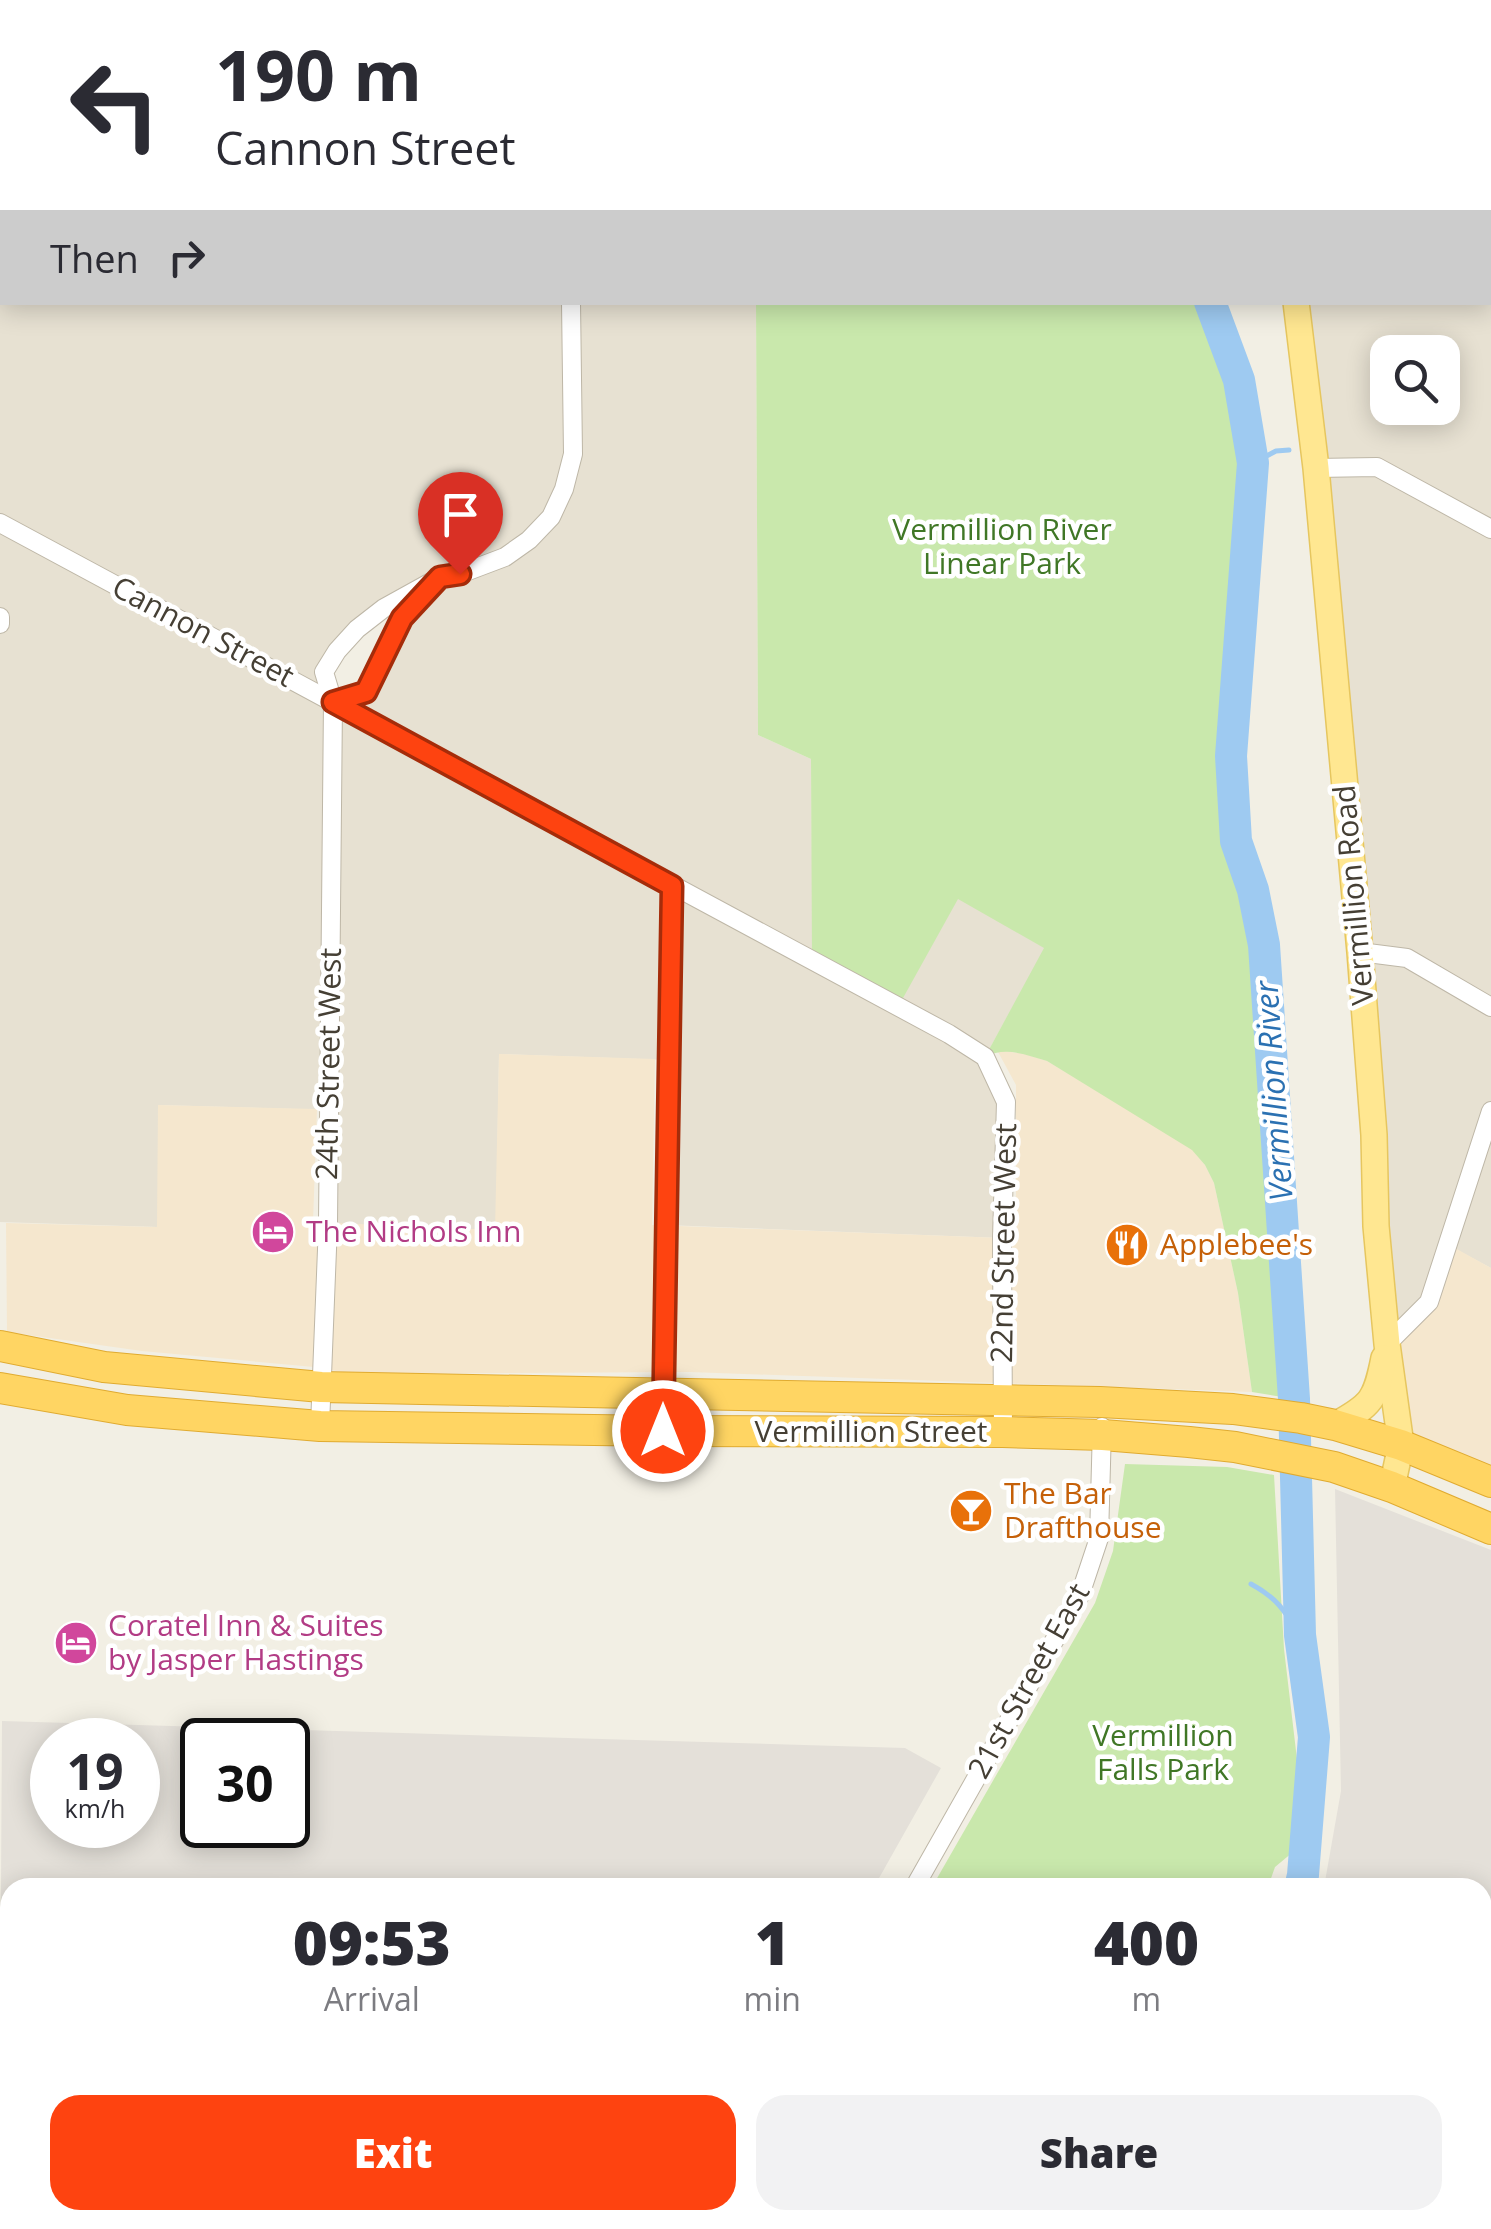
<!DOCTYPE html>
<html lang="en">
<head>
<meta charset="utf-8">
<style>
  :root { --surface:#fff; --page:#f2f2f3; --text:#2b2b33; --muted:#7c7c81; --accent:#fe4310 }
  body { margin:0; font-family:"Open Sans",sans-serif; background:var(--page); color:var(--text); height:100vh; display:flex; flex-direction:column; font-size:38px; white-space:nowrap }
  * { box-sizing:border-box; margin:0 }
  p { font-size:32px; color:var(--muted) }
  .icon { flex:none; width:55px; height:55px; fill:none; stroke:currentColor; stroke-width:2; stroke-linecap:round; stroke-linejoin:round }
  .map { position:relative; flex:1; overflow:hidden }
  .drawer { position:absolute; left:0px; top:1878px; width:1492px; height:352px; display:flex; flex-direction:column; background:var(--surface); border-radius:30px 30px 0 0; box-shadow:0 5px 25px #0003 }
  .drawer>* { flex:none }
  .guide { position:absolute; left:0px; top:0px; width:1492px; height:305px; box-shadow:0 5px 25px #0003; background:#fff; color:var(--text); overflow:hidden }
  .controls { position:absolute; left:1370px; top:335px; display:grid; gap:20px }
  .controls a { display:grid; place-items:center; width:90px; height:90px; border-radius:20px; background:var(--surface); box-shadow:0 5px 25px #0003; font-size:50px }
  .speed { position:absolute; left:30px; top:1718px; display:flex; gap:20px; font-size:50px; font-weight:700; text-align:center }
  .speed>* { display:grid; place-content:center; width:130px; height:130px; border-radius:50%; background:var(--surface); box-shadow:0 5px 25px #0003; line-height:1 }
  .speed small { font-size:25px; font-weight:400 }
  .speed .limit { border:5px solid #111; border-radius:15px; background:#fff; color:#111 }
  .pin { position:absolute; display:grid; place-items:center; width:85px; height:85px; color:#fff; margin:-102px -42px; border-radius:50% 50% 50% 0; rotate:-45deg; box-shadow:0 0 10px #0007 }
  .pin .icon { rotate:45deg }
  .me { position:absolute; width:110px; margin:-55px; rotate:0deg; stroke-linejoin:round; filter:drop-shadow(0 0 8px #0008) }
  .turn { display:flex; align-items:center; gap:35px; height:210px; padding:0 50px; font-size:45px }
  .turn .icon { width:130px; height:130px; stroke-width:2.5 }
  .turn b { display:block; font-size:70px; line-height:85px }
  .then { display:flex; align-items:center; height:95px; padding:0 50px; background:#0003; gap:20px; font-size:38px }
  .eta { display:flex; justify-content:space-evenly; align-items:center; height:170px; text-align:center }
  .eta b { font-size:60px; font-weight:800; line-height:70px }
  .primary-button { display:flex; gap:20px; margin-top:auto; padding:20px 50px }
  .primary-button a { flex:1; height:115px; border-radius:30px; background:var(--accent); color:#fff; font-size:40px; font-weight:800; line-height:115px; text-align:center }
  .primary-button a+a { background:var(--page); color:var(--text) }
  .map>svg:first-child { display:block }
  .residential { fill:#e7e1d2; fill-rule:evenodd }
  .commercial { fill:#f5e7ce }
  .industrial { fill:#e4e0d9; fill-rule:evenodd }
  .green { fill:#c9e8ac }
  .lines { fill:none; stroke-linecap:round; stroke-linejoin:round }
  .stream { stroke:#9ecaf1; stroke-width:5 }
  .river { stroke:#9ecaf1; stroke-width:32 }
  .street-casing { stroke:#beb7a7; stroke-width:20 }
  .primary-casing { stroke:#e6c65f; stroke-width:28 }
  .highway-casing { stroke:#e0ab31; stroke-width:32 }
  .street { stroke:#fff; stroke-width:18 }
  .primary { stroke:#ffe791; stroke-width:25 }
  .highway { stroke:#ffd563; stroke-width:30 }
  .rail-casing { stroke:#949494; stroke-width:9 }
  .rail { stroke:#fff; stroke-width:5; stroke-dasharray:15; stroke-linecap:butt }
  .route-casing { stroke:#a52c0a; stroke-width:25 }
  .route { stroke:#fe4310; stroke-width:18 }
  .labels { text-anchor:middle; stroke-width:9; stroke-linejoin:round; paint-order:stroke }
  .park-label { font-size:30px; fill:#407726; stroke:#fff }
  .street-label { font-size:30px; fill:#453f34; stroke:#fff }
  .hotel-label { font-size:30px; fill:#b23c85; stroke:#fff; text-anchor:start }
  .food-label { font-size:30px; fill:#c56008; stroke:#fff; text-anchor:start }
  .water-label { font-size:32px; font-style:italic; fill:#2b71b2; stroke:#fff }
</style>
</head>
<body>
<div class="map">
<svg width="1491" height="2229" viewBox="0 0 1491 2229">
  <rect width="100%" height="100%" fill="#f2efe4"/>
  <g class="residential">
    <path d="M0,0h752v2h-750v300l754,1 2,432 53,24 2,202 145,-63 87,50 -60,109 21,45 -4,136 -336,-13 3,-165 -170,-6 -3,176 -168,-6 1,-114 -170,-5 -1,122 -158,-5zM437,580l-54,75 -17,37 -33,10 -8,-30 12,-21z"/>
    <path d="M1249,0h242v1268l-45,-24 -17,58 -42,42 -91,-1041 194,-1v-300h-241zM1388,352h54v56h-54z"/>
  </g>
  <g class="commercial">
    <polygon points="997,1050 1026,1054 1047,1061 1179,1140 1192,1149 1205,1165 1214,1183 1238,1293 1252,1392 690,1372 354,1374 314,1367 142,1351 7,1332 6,1223 157,1227 158,1105 317,1109 313,1222 495,1230 499,1054 655,1059 652,1225 1002,1238 1016,1241 1016,1085"/>
    <polygon points="1446,1243 1491,1268 1491,1482 1401,1445 1387,1344 1429,1301"/>
  </g>
  <g class="industrial">
    <polygon points="1335,1489 1491,1550 1491,2229 1275,2229 1278,2220 1482,2220 1482,1888 1324,1887 1341,1791"/>
    <path d="M2,1721l903,27 36,20 -67,119 -864,1v169l-10,-5zM138,1740v85h-86v-85zM202,1740h86v85h-86z"/>
    <polygon points="303,2220 685,2220 680,2229 319,2229"/>
  </g>
  <g class="green">
    <rect x="752" y="0" width="399" height="2"/>
    <path d="M756,303h454l29,77 14,83 -22,293 5,84 17,50 11,55 30,454 -42,-7 -14,-99 -24,-110 -9,-18 -13,-15 -145,-89c-20,-6 -42,-15 -62,-4l59,-109 -86,-49 -60,108 -86,-46 -1,-202 -53,-24z"/>
    <polygon points="1125,1464 1227,1467 1274,1475 1284,1649 1298,1768 1293,1852 1275,1867 1268,1887 932,1887 1095,1603 1113,1551"/>
    <polygon points="743,2220 1239,2220 1236,2229 737,2229"/>
  </g>
  <g class="lines">
    <g class="stream">
      <polyline points="1253,463 1276,451 1289,450"/>
      <path d="M1251,1584c26,14 33,26 49,51"/>
    </g>
    <g class="river">
      <polyline points="1151,0 1151,2"/>
      <polyline points="1210,302 1239,380 1253,463 1231,756 1236,841 1253,890 1264,945 1294,1399 1300,1635 1314,1737 1303,1875 1300,1888"/>
      <polyline points="1247,2229 1250,2220"/>
    </g>
    <g class="street-casing">
      <g id="street">
        <polyline points="1418,0 1419,2"/>
        <polyline points="255,2 255,0"/>
        <polyline points="572,2 572,0"/>
        <polyline points="0,4 2,4"/>
        <polyline points="1490,186 1491,187"/>
        <polyline points="1316,468 1377,467 1491,529"/>
        <polyline points="0,523 949,1034 985,1057 1006,1102 1002,1238 1003,1432"/>
        <polyline points="0,617 0,624"/>
        <polyline points="333,702 366,693 401,618 427,591"/>
        <polyline points="1360,952 1407,958 1491,1007"/>
        <polyline points="1387,1344 1429,1302 1491,1111"/>
        <polyline points="320,1426 328,1224 333,702 324,672 337,651 357,629 384,608 440,577 460,574 505,557 529,540 551,517 564,489 573,454 571,302"/>
        <polyline points="663,1431 672,886"/>
        <polyline points="914,1888 1080,1595 1099,1538 1102,1427"/>
        <polyline points="721,2229 726,2220"/>
      </g>
    </g>
    <g class="primary-casing">
      <g id="primary">
        <polyline points="1249,0 1249,2"/>
        <polyline points="1296,302 1316,468 1360,952 1374,1135 1376,1226 1387,1344 1401,1445 1392,1487"/>
        <path d="M1335,1425c37,-20 41,-26 49,-67"/>
      </g>
    </g>
    <g class="highway-casing">
      <g id="highway">
        <polyline points="0,1346 104,1367 321,1387 1100,1402 1233,1409 1301,1418 1335,1425 1401,1445 1491,1482"/>
        <polyline points="0,1388 127,1410 320,1426 663,1431 1003,1432 1103,1435 1189,1442 1235,1447 1334,1467 1392,1487 1491,1529"/>
      </g>
    </g>
    <use href="#street" class="street"/>
    <use href="#primary" class="primary"/>
    <use href="#highway" class="highway"/>
    <g class="rail-casing">
      <g id="rail">
        <polyline points="1482,2047 1491,1998"/>
        <polyline points="1482,2112 1491,2061"/>
        <polyline points="1333,2229 1334,2220"/>
        <polyline points="1364,2229 1365,2225"/>
        <polyline points="1380,2229 1381,2225"/>
        <polyline points="1451,2229 1453,2220"/>
      </g>
    </g>
    <use href="#rail" class="rail"/>
  </g>
  <g class="lines">
    <g class="route-casing">
      <polyline id="route" points="460,574 440,577 402,618 366,692 333,702 672,886 663,1431"/>
    </g>
    <use href="#route" class="route"/>
  </g>
  <defs>
    <g id="hotel-disc" transform="scale(2.25)"><circle r="9.5" fill="#d1479c" stroke="#fff"/><path d="M-6-4.5h1.5V1H6V5H4.5V3h-9V5H-6ZM-4 0a1.8 1.8 0 1 1 3.6 0ZM.5 0V-2.5h3Q6-2.5 6 0Z" fill="#fff"/></g>
    <g id="restaurant-disc" transform="scale(2.25)"><circle r="9.5" fill="#e8710a" stroke="#fff"/><path d="M-5-6h1v4h1v-4h1v4h1v-4h1v5L-1.5 .5V6h-2V.5L-5-1ZM5-6V6H3V1.5H1.5Q1.5-4 5-6Z" fill="#fff"/></g>
    <g id="bar-disc" transform="scale(2.25)"><circle r="9.5" fill="#e8710a" stroke="#fff"/><path d="M-6-5H6L.8 .8V4.5H3.5V6h-7V4.5H-.8V.8Z" fill="#fff"/></g>
  </defs>
  <g fill-rule="evenodd">
    <use href="#hotel-disc" x="273" y="1232"/>
    <use href="#restaurant-disc" x="1127" y="1245"/>
    <use href="#bar-disc" x="971" y="1511"/>
    <use href="#hotel-disc" x="76" y="1643"/>
  </g>
  <g class="labels">
    <g class="park-label">
      <text x="1002" y="540">Vermillion River<tspan x="1002" dy="34">Linear Park</tspan></text>
      <text x="1163" y="1746">Vermillion<tspan x="1163" dy="34">Falls Park</tspan></text>
    </g>
    <g class="street-label">
      <text transform="translate(203 632) rotate(28)" y="10">Cannon Street</text>
      <text transform="translate(1354 895) rotate(-95)" y="10">Vermillion Road</text>
      <text transform="translate(329 1064) rotate(-89)" y="10">24th Street West</text>
      <text transform="translate(1004 1243) rotate(-89)" y="10">22nd Street West</text>
      <text x="871" y="1442">Vermillion Street</text>
      <text transform="translate(1029 1681) rotate(-61)" y="10">21st Street East</text>
    </g>
    <g class="hotel-label">
      <text x="306" y="1242">The Nichols Inn</text>
      <text x="108" y="1636">Coratel Inn &amp; Suites<tspan x="108" dy="34">by Jasper Hastings</tspan></text>
    </g>
    <g class="food-label">
      <text x="1160" y="1255">Applebee's</text>
      <text x="1004" y="1504">The Bar<tspan x="1004" dy="34">Drafthouse</tspan></text>
    </g>
    <g class="water-label">
      <text transform="translate(1274 1091) rotate(-94)" y="11">Vermillion River</text>
    </g>
  </g>
</svg>
<div class="controls">
<a><svg class="icon" aria-label="search" viewBox="0 0 24 24"><circle cx="10" cy="10" r="6"/><path d="M15 15l6 6"/></svg></a>
</div>
<div class="speed"><div>19<small>km/h</small></div><div class="limit">30</div></div>
<div class="pin" style="left:460px;top:574px;background:#d93025"><svg class="icon" aria-label="arrive" viewBox="0 0 24 24"><path d="M6 21V4h12l-3 4 3 4H6"/></svg></div>
<svg class="me" style="left:663px;top:1431px" viewBox="-20 -20 40 40"><circle r="17" fill="#fe4310" stroke="#fff" stroke-width="3"/><path d="M0-11L8 9 0 5-8 9z" fill="#fff"/></svg>
<div class="guide">
<div class="turn"><svg class="icon" aria-label="left" viewBox="0 0 24 24"><path d="M17 20v-9H6M10 6l-5 5 5 5"/></svg><div><b>190 m</b>Cannon Street</div></div>
<div class="then">Then<svg class="icon" aria-label="right" viewBox="0 0 24 24"><path d="M7 20v-9h11M14 6l5 5-5 5"/></svg></div>
</div>
<section class="drawer">
<div class="eta">
<div><b>09:53</b><p>Arrival</p></div>
<div><b>1</b><p>min</p></div>
<div><b>400</b><p>m</p></div>
</div>
<div class="primary-button"><a>Exit</a><a>Share</a></div>
</section>
</div>
</body>
</html>
